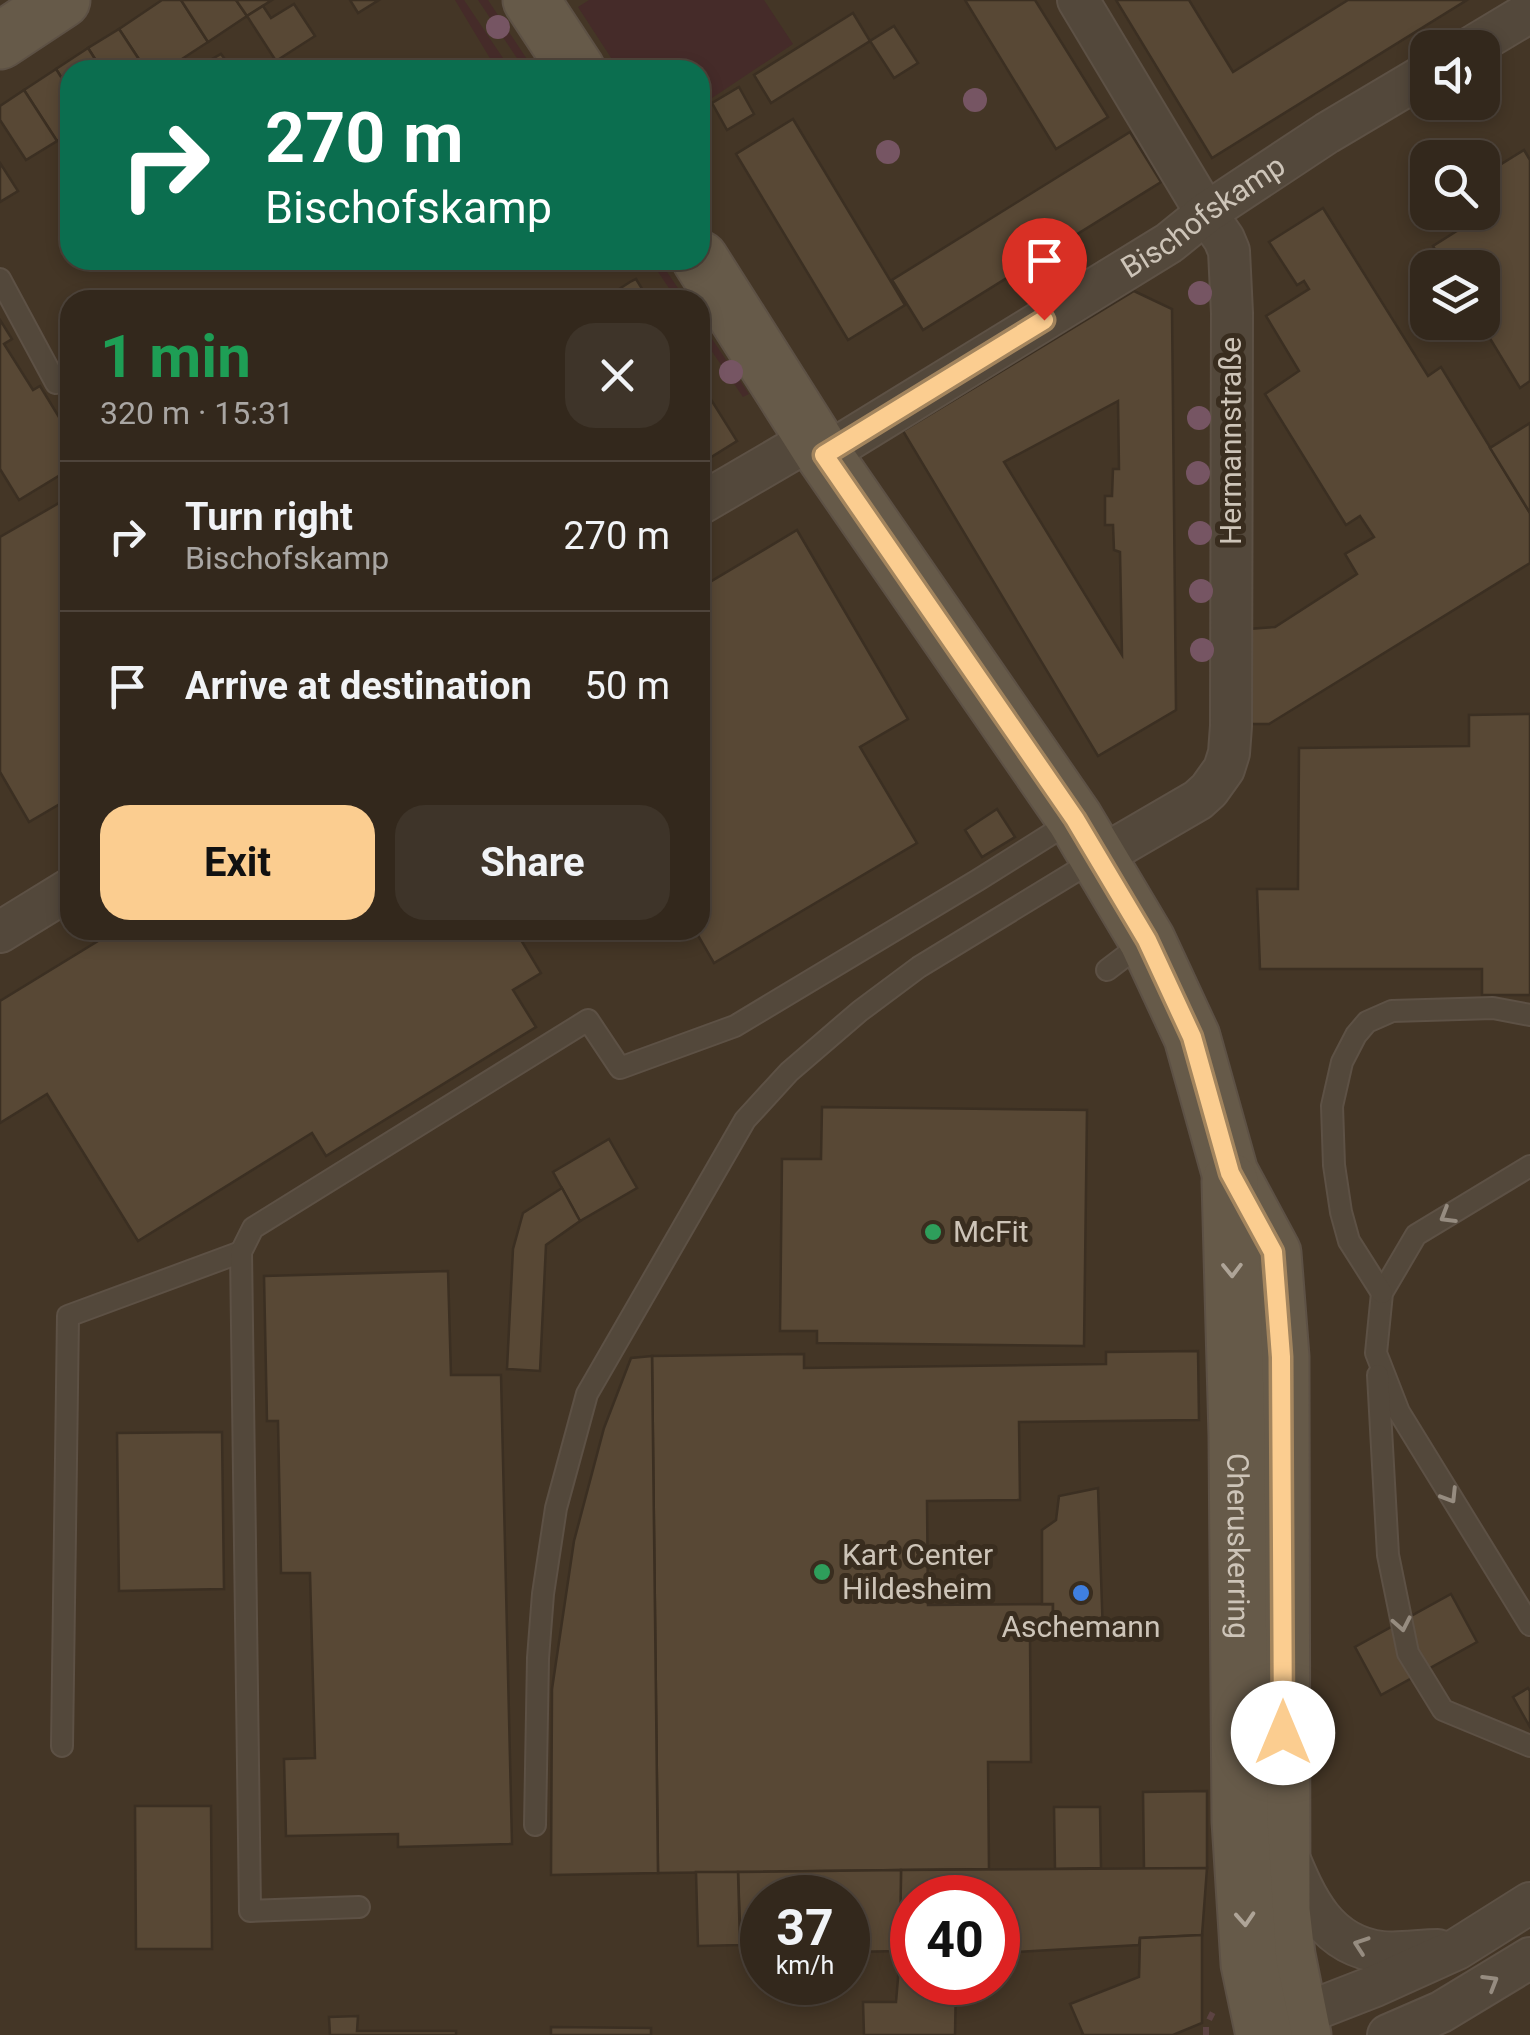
<!DOCTYPE html>
<html lang="en">
<head>
<meta charset="utf-8">
<style>
  :root { --surface:#33281c; --page:#3e3429; --text:#f1f3f6; --muted:#a9a6a3; --line:#4e443b; --accent:#fbcd90 }
  body { margin:0; font-family:Roboto,sans-serif; background:var(--page); color:var(--text); height:100vh; display:flex; flex-direction:column; font-size:38px; white-space:nowrap }
  * { box-sizing:border-box; margin:0 }
  p { font-size:32px; color:var(--muted) }
  .icon { flex:none; width:55px; height:55px; fill:none; stroke:currentColor; stroke-width:2; stroke-linecap:round; stroke-linejoin:round }
  .map { position:relative; flex:1; overflow:hidden }
  .panel { position:absolute; left:60px; top:290px; width:650px; height:650px; display:flex; flex-direction:column; background:var(--surface); border-radius:30px; box-shadow:0 5px 15px #0003,0 0 0 2px var(--line) }
  .panel>* { flex:none }
  .top-card { position:absolute; left:60px; top:60px; width:650px; height:210px; border-radius:30px; box-shadow:0 5px 15px #0003,0 0 0 2px var(--line); background:#0b6e4f; color:#fff; overflow:hidden }
  .controls { position:absolute; left:1410px; top:30px; display:grid; gap:20px }
  .controls a { display:grid; place-items:center; width:90px; height:90px; border-radius:20px; background:var(--surface); box-shadow:0 5px 15px #0003,0 0 0 2px var(--line); font-size:50px }
  .speed { position:absolute; left:740px; top:1875px; display:flex; gap:20px; font-size:50px; font-weight:700; text-align:center }
  .speed>* { display:grid; place-content:center; width:130px; height:130px; border-radius:50%; background:var(--surface); box-shadow:0 5px 15px #0003,0 0 0 2px var(--line); line-height:1 }
  .speed small { font-size:25px; font-weight:400 }
  .speed .limit { border:15px solid #d22; background:#fff; color:#111 }
  .pin { position:absolute; display:grid; place-items:center; width:85px; height:85px; color:#fff; margin:-102px -42px; border-radius:50% 50% 50% 0; rotate:-45deg; box-shadow:0 0 10px #0007 }
  .pin .icon { rotate:45deg }
  .me { position:absolute; width:110px; margin:-55px; rotate:0deg; stroke-linejoin:round; filter:drop-shadow(0 0 8px #0008) }
  .turn { display:flex; align-items:center; gap:35px; height:210px; padding:0 40px; font-size:45px }
  .turn .icon { width:130px; height:130px; stroke-width:2.5 }
  .turn b { display:block; font-size:70px; line-height:85px }
  .round { display:grid; place-items:center; flex:none; width:105px; height:105px; border-radius:30px; background:var(--page) }
  .summary { display:flex; align-items:center; justify-content:space-between; height:170px; padding:0 40px }
  h1 { font-size:60px; font-weight:700; line-height:75px; color:#1e9e55 }
  .primary-button { display:flex; gap:20px; margin-top:auto; padding:20px 40px }
  .primary-button a { flex:1; height:115px; border-radius:30px; background:var(--accent); color:#111; font-size:40px; font-weight:700; line-height:115px; text-align:center }
  .primary-button a+a { background:var(--page); color:var(--text) }
  ul { padding:0; list-style:none }
  li { display:flex; align-items:center; gap:30px; height:150px; padding:0 40px; border-top:2px solid var(--line) }
  li div { flex:1 }
  li b { display:block; font-size:38px }
  li em { font-style:normal }
  .map>svg:first-child { display:block }
  .green { fill:#452b29 }
  .building { fill:#584835; stroke:#3b2f22; stroke-width:2.5; fill-rule:evenodd }
  .lines { fill:none; stroke-linecap:round; stroke-linejoin:round }
  .lane-casing { stroke:#5d5145; stroke-width:24 }
  .street-casing { stroke:#5d5145; stroke-width:44 }
  .secondary-casing { stroke:#5d5145; stroke-width:59 }
  .path { stroke:#5c4342; stroke-width:6; stroke-dasharray:8 8; stroke-linecap:butt }
  .lane { stroke:#53483b; stroke-width:20 }
  .street { stroke:#53483b; stroke-width:40 }
  .secondary { stroke:#665a49; stroke-width:55 }
  .tree { fill:#765563 }
  .oneway { stroke:#968c80 }
  .oneway2 { stroke:#aea497 }
  .route-casing { stroke:#a3855e; stroke-width:25 }
  .route { stroke:#fbcd90; stroke-width:18 }
  .leisure-dot { fill:#2e9e5b; stroke:#392d1f; stroke-width:4 }
  .shop-dot { fill:#3f7fe0; stroke:#392d1f; stroke-width:4 }
  .labels { text-anchor:middle; stroke-width:10; stroke-linejoin:round; paint-order:stroke }
  .street-label { font-size:30px; fill:#cdc4b8; stroke:#392d1f }
  .poi-label { font-size:30px; fill:#cdc4b8; stroke:#392d1f; text-anchor:start }
</style>
</head>
<body>
<div class="map">
<svg width="1530" height="2035" viewBox="0 0 1530 2035">
  <rect width="100%" height="100%" fill="#443626"/>
  <g class="green">
    <polygon points="455,0 464,0 511,70 497,70"/>
    <polygon points="478,0 488,0 534,70 525,70"/>
    <polygon points="589,0 764,0 793,44 700,106 700,70 619,70 578,7"/>
    <polygon points="650,260 659,260 686,300 677,300"/>
    <polygon points="700,321 749,394 743,397 700,334"/>
  </g>
  <g class="building">
    <polygon points="162,0 181,0 208,42 165,70 146,70 119,29"/>
    <polygon points="181,0 236,0 247,16 208,42"/>
    <polygon points="236,0 272,0 247,16"/>
    <polygon points="350,0 379,0 358,13"/>
    <polygon points="965,0 1035,0 1108,117 1056,149"/>
    <polygon points="1116,0 1189,0 1233,72 1348,0 1467,0 1212,158"/>
    <polygon points="294,4 315,36 276,61 247,16 263,6 271,18"/>
    <polygon points="853,13 870,41 771,103 754,75"/>
    <polygon points="894,26 918,63 894,78 870,41"/>
    <polygon points="119,29 146,70 102,70 88,48"/>
    <polygon points="88,48 102,70 70,70 70,91 56,69"/>
    <polygon points="221,54 233,70 193,70"/>
    <polygon points="56,69 70,91 70,132 57,141 24,90"/>
    <polygon points="739,87 754,114 727,130 712,103"/>
    <polygon points="24,90 57,141 26,160 0,120 0,106"/>
    <polygon points="793,119 905,305 848,340 736,154"/>
    <polygon points="1130,132 1161,182 923,330 892,280"/>
    <polygon points="1524,150 1530,160 1530,381 1520,388 1480,322 1482,322 1482,268 1446,268 1433,246 1468,224 1460,212 1482,212 1482,176"/>
    <polygon points="0,163 18,191 0,202"/>
    <polygon points="1323,208 1428,376 1441,367 1530,513 1530,563 1269,724 1249,724 1248,629 1275,627 1357,574 1345,554 1374,537 1360,516 1346,525 1265,394 1299,371 1266,316 1309,289 1304,281 1297,285 1269,242"/>
    <polygon points="636,279 649,300 602,300 630,282"/>
    <polygon points="605,290 608,296 602,300 587,300"/>
    <path d="M1134,291l38,18 4,401 -78,46 -195,-325zM1118,401l1,68h-6l-1,27h-7v29h8l1,25 6,2 2,103 -118,-193z"/>
    <polygon points="0,320 12,339 4,344 33,390 40,386 70,435 70,469 19,500 0,469"/>
    <polygon points="700,382 737,441 700,464"/>
    <polygon points="1530,423 1530,513 1490,448"/>
    <polygon points="70,496 70,523 59,503"/>
    <polygon points="59,503 70,523 70,798 29,822 0,772 0,537"/>
    <polygon points="797,530 908,719 860,747 917,843 714,963 695,930 700,930 700,588"/>
    <polygon points="1530,714 1530,995 1482,995 1482,969 1260,969 1257,889 1298,889 1299,748 1469,746 1469,715"/>
    <polygon points="997,809 1015,837 982,857 965,830"/>
    <polygon points="116,930 515,930 541,973 513,990 536,1027 326,1156 312,1133 138,1241 47,1094 0,1123 0,1001"/>
    <polygon points="822,1107 1087,1110 1084,1346 817,1343 817,1331 780,1331 782,1159 821,1159"/>
    <polygon points="609,1139 637,1188 580,1221 553,1172"/>
    <polygon points="562,1188 580,1221 546,1245 540,1371 507,1369 513,1249 523,1213"/>
    <polygon points="448,1271 451,1375 501,1375 512,1844 398,1847 398,1834 286,1836 284,1759 315,1758 310,1573 281,1573 278,1421 267,1421 264,1276"/>
    <polygon points="1198,1351 1199,1420 1019,1422 1020,1500 927,1501 928,1605 1053,1604 1053,1635 1030,1636 1031,1762 988,1762 989,1869 658,1873 652,1356 804,1354 804,1368 1106,1364 1106,1352"/>
    <polygon points="652,1356 658,1873 551,1875 552,1689 574,1541 604,1428 631,1358"/>
    <polygon points="222,1432 224,1589 119,1591 117,1433"/>
    <polygon points="1098,1488 1103,1635 1053,1635 1053,1604 1042,1604 1042,1530 1056,1520 1059,1496"/>
    <polygon points="1451,1594 1477,1642 1381,1695 1355,1647"/>
    <polygon points="1528,1688 1530,1691 1530,1727 1513,1697"/>
    <polygon points="1207,1791 1207,1868 1144,1869 1143,1792"/>
    <polygon points="135,1806 211,1806 212,1949 136,1949"/>
    <polygon points="1054,1807 1100,1807 1101,1868 1055,1869"/>
    <polygon points="1207,1868 1202,1935 1140,1938 1139,1945 998,1953 998,1898 912,1898 912,1956 900,1955 901,1870"/>
    <polygon points="901,1870 900,1951 848,1952 848,1898 762,1898 762,1954 741,1954 738,1872"/>
    <polygon points="696,1872 738,1872 740,1945 698,1946"/>
    <polygon points="1202,1935 1202,2023 1173,2035 1081,2035 1083,2034 1070,2004 1139,1977 1140,1938"/>
    <polygon points="900,1955 912,1956 912,1982 956,1982 955,2035 864,2035 863,2002 896,2002"/>
    <polygon points="358,2016 357,2031 456,2031 456,2035 330,2035 329,2017"/>
    <polygon points="551,2027 651,2028 651,2035 551,2035"/>
  </g>
  <g class="lines">
    <g class="lane-casing">
      <g id="lane">
        <polyline points="0,279 56,383"/>
        <polyline points="1107,970 1145,941"/>
        <polyline points="1530,1166 1416,1235 1382,1293 1376,1353 1399,1412 1530,1625"/>
        <polyline points="1382,1293 1349,1241 1341,1212 1334,1165 1332,1106 1342,1062 1356,1035 1367,1022 1392,1011 1493,1008 1530,1015"/>
        <polyline points="1378,1375 1388,1555 1408,1653 1443,1710 1530,1746"/>
        <polyline points="62,1746 68,1316 241,1252"/>
        <polyline points="535,1825 538,1658 543,1594 556,1508 587,1394 745,1120 789,1072 860,1011 919,967 1096,859"/>
        <polyline points="359,1907 250,1911 241,1252 253,1228 588,1020 620,1068 735,1026 978,880 1075,819"/>
      </g>
    </g>
    <g class="street-casing">
      <g id="street">
        <polyline points="1078,0 1206,213 1224,239 1229,251 1232,313 1231,726 1229,753 1224,769 1209,790 1198,800 1100,857"/>
        <polyline points="1470,48 1530,12"/>
        <path id="s1" d="M824,455l345,-212 37,-30 121,-80 101,-60"/>
        <polyline points="700,504 813,438"/>
        <polyline points="0,932 70,889"/>
        <path d="M1287,1853c19,46 39,93 95,99 18,2 38,-2 56,-2"/>
        <polyline points="1298,2016 1375,1986 1457,1949 1530,1903"/>
        <polyline points="1388,2035 1441,2012 1530,1958"/>
      </g>
    </g>
    <g class="secondary-casing">
      <g id="secondary">
        <polyline points="531,0 577,70"/>
        <polyline points="0,41 62,0"/>
        <polyline points="700,259 824,455 1075,819 1147,940 1192,1037 1230,1173 1273,1253 1281,1357 1282,1910 1287,1955 1303,2035"/>
        <path id="s2" d="M1230,1181l7,255 3,385 9,143 15,71"/>
      </g>
    </g>
    <polyline class="path" points="1206,2035 1206,2026 1213,2012"/>
    <use href="#lane" class="lane"/>
    <use href="#street" class="street"/>
    <use href="#secondary" class="secondary"/>
  </g>
  <g class="tree">
    <circle cx="498" cy="27" r="12"/>
    <circle cx="975" cy="100" r="12"/>
    <circle cx="888" cy="152" r="12"/>
    <circle cx="1200" cy="293" r="12"/>
    <circle cx="731" cy="372" r="12"/>
    <circle cx="1199" cy="418" r="12"/>
    <circle cx="1198" cy="473" r="12"/>
    <circle cx="1200" cy="533" r="12"/>
    <circle cx="1201" cy="591" r="12"/>
    <circle cx="1202" cy="650" r="12"/>
  </g>
  <defs><path id="oneway-chevron" d="M-2-3.5L2.5 0L-2 3.5" fill="none" stroke-width="1.6" stroke-linecap="round" stroke-linejoin="round" transform="scale(2.5)"/></defs>
  <g class="oneway">
    <use href="#oneway-chevron" transform="translate(1447 1216) rotate(149)"/>
    <use href="#oneway-chevron" transform="translate(1450 1496) rotate(58)"/>
    <use href="#oneway-chevron" transform="translate(1402 1624) rotate(79)"/>
    <use href="#oneway-chevron" transform="translate(1361 1945) rotate(-161)"/>
    <use href="#oneway-chevron" transform="translate(1491 1982) rotate(-31)"/>
  </g>
  <g class="oneway2">
    <use href="#oneway-chevron" transform="translate(1232 1270) rotate(89)"/>
    <use href="#oneway-chevron" transform="translate(1245 1919) rotate(86)"/>
  </g>
  <g class="lines">
    <g class="route-casing">
      <polyline id="route" points="1044,320 824,455 1075,819 1147,940 1192,1037 1230,1173 1273,1252 1281,1357 1283,1733"/>
    </g>
    <use href="#route" class="route"/>
  </g>
  <g class="leisure-dot">
    <circle cx="933" cy="1232" r="10"/>
    <circle cx="822" cy="1572" r="10"/>
  </g>
  <circle class="shop-dot" cx="1081" cy="1593" r="10"/>
  <g class="labels">
    <g class="street-label">
      <text dy="10" stroke="none"><textPath href="#s1" startOffset="448">Bischofskamp</textPath></text>
      <text transform="translate(1231 441) rotate(-90)" y="10">Hermannstraße</text>
      <text dy="10" stroke="none"><textPath href="#s2" startOffset="365">Cheruskerring</textPath></text>
    </g>
    <g class="poi-label">
      <text x="953" y="1242">McFit</text>
      <text x="842" y="1565">Kart Center<tspan x="842" dy="34">Hildesheim</tspan></text>
      <text x="1081" y="1637" text-anchor="middle">Aschemann</text>
    </g>
  </g>
</svg>
<div class="controls">
<a><svg class="icon" aria-label="sound" viewBox="0 0 24 24"><path d="M4 9h4l5-4v14l-5-4H4zM17 9q2 3 0 6"/></svg></a>
<a><svg class="icon" aria-label="search" viewBox="0 0 24 24"><circle cx="10" cy="10" r="6"/><path d="M15 15l6 6"/></svg></a>
<a><svg class="icon" aria-label="layers" viewBox="0 0 24 24"><path d="M12 4l9 5-9 5-9-5zM3 14l9 5 9-5"/></svg></a>
</div>
<div class="speed"><div>37<small>km/h</small></div><div class="limit">40</div></div>
<div class="pin" style="left:1044px;top:320px;background:#d93025"><svg class="icon" aria-label="arrive" viewBox="0 0 24 24"><path d="M6 21V4h12l-3 4 3 4H6"/></svg></div>
<svg class="me" style="left:1283px;top:1733px" viewBox="-20 -20 40 40"><circle r="19" fill="#fff"/><path d="M0-13L10 11 0 6-10 11z" fill="#fbcd90"/></svg>
<div class="top-card">
<div class="turn"><svg class="icon" aria-label="right" viewBox="0 0 24 24"><path d="M7 20v-9h11M14 6l5 5-5 5"/></svg><div><b>270 m</b>Bischofskamp</div></div>
</div>
<section class="panel">
<div class="summary"><div><h1>1 min</h1><p>320 m · 15:31</p></div><a class="round"><svg class="icon" aria-label="close" viewBox="0 0 24 24"><path d="M6 6l12 12M18 6L6 18"/></svg></a></div>
<ul>
<li><svg class="icon" aria-label="right" viewBox="0 0 24 24"><path d="M7 20v-9h11M14 6l5 5-5 5"/></svg><div><b>Turn right</b><p>Bischofskamp</p></div><em>270 m</em></li>
<li><svg class="icon" aria-label="arrive" viewBox="0 0 24 24"><path d="M6 21V4h12l-3 4 3 4H6"/></svg><div><b>Arrive at destination</b></div><em>50 m</em></li>
</ul>
<div class="primary-button"><a>Exit</a><a>Share</a></div>
</section>
</div>
</body>
</html>
